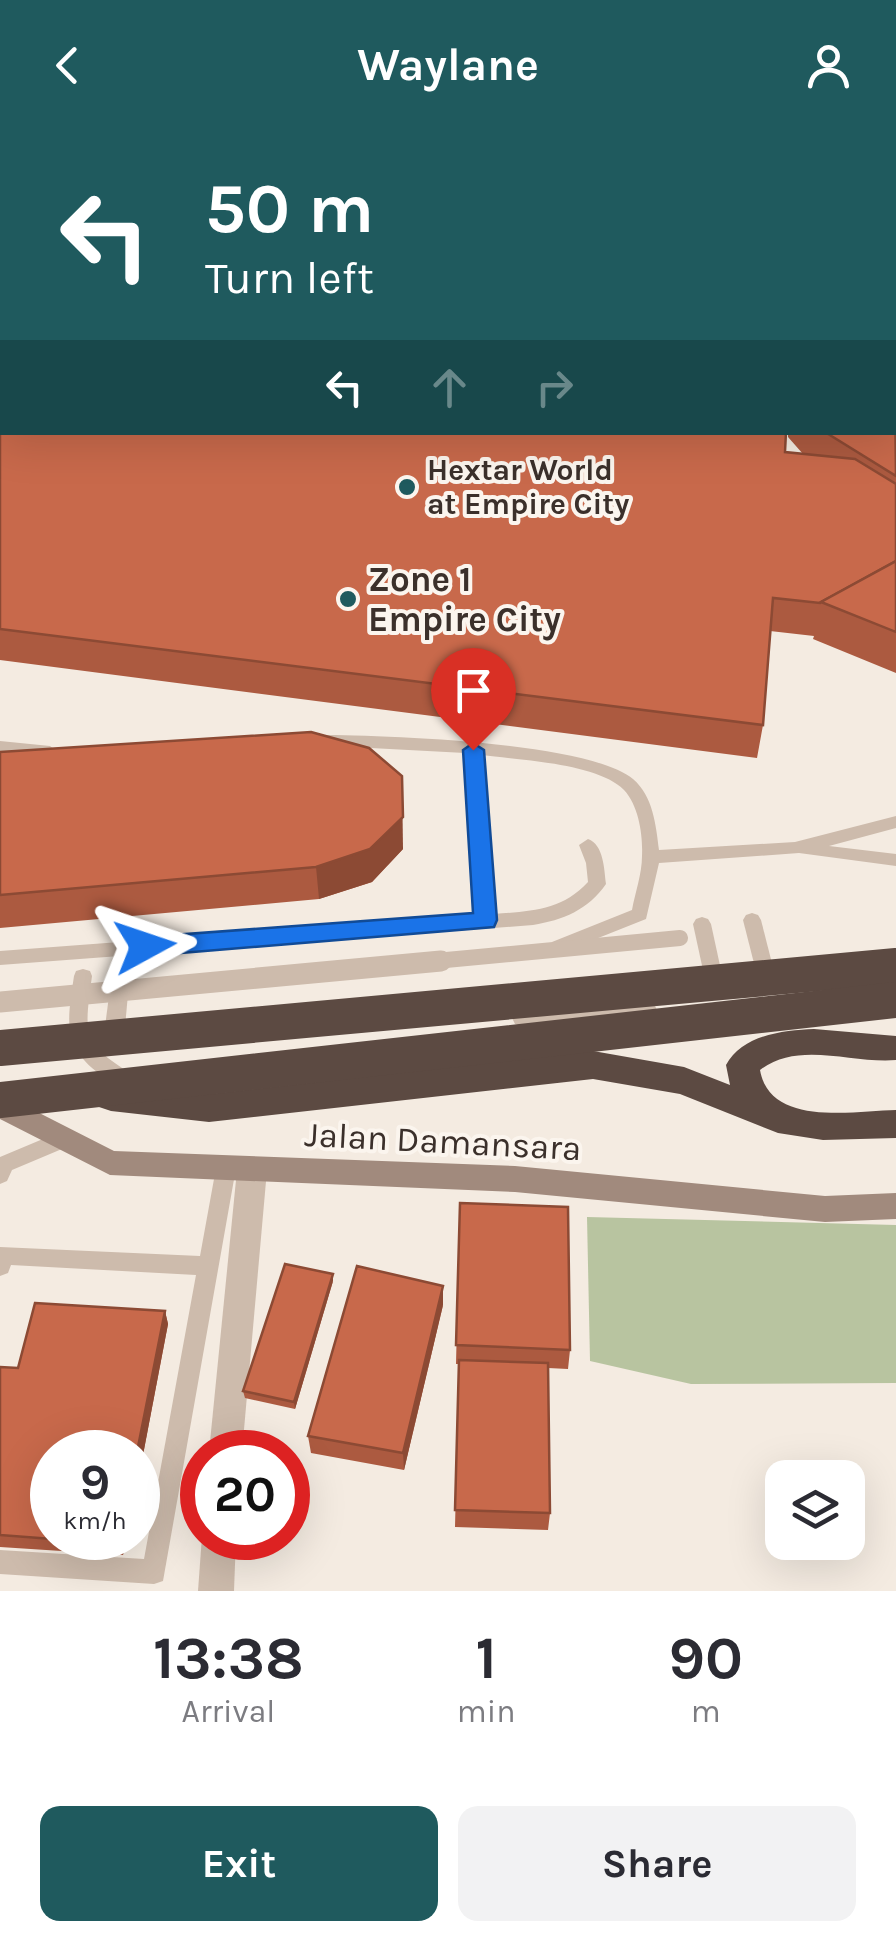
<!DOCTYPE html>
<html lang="en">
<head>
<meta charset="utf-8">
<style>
  :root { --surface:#fff; --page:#f2f2f3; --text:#2b2b33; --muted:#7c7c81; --accent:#1f5a5e }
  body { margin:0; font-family:Karla,sans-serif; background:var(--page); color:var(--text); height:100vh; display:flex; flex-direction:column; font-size:38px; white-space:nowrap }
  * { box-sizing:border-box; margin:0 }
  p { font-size:32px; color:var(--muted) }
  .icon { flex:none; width:55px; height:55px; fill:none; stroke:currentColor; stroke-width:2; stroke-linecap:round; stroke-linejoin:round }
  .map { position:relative; height:1461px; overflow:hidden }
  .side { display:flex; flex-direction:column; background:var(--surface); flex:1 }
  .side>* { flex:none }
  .top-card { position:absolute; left:0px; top:0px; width:898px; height:305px; box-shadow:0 10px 40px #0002; background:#1f5a5e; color:#fff; overflow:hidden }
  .tools { position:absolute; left:765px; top:1330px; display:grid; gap:20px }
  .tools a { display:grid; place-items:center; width:100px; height:100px; border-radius:20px; background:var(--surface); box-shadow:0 10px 40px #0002; font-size:50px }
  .speed { position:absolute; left:30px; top:1300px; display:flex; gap:20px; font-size:50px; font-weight:700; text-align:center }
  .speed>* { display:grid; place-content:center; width:130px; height:130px; border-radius:50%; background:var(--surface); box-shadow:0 10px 40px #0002; line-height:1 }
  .speed small { font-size:25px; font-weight:400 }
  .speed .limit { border:15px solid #d22; background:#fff; color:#111 }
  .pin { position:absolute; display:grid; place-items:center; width:85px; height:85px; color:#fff; margin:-102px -42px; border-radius:50% 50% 50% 0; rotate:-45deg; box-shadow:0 0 10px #0007 }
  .pin .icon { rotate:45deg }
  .me { position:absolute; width:110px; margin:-55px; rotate:85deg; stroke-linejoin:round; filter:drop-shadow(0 0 8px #0008) }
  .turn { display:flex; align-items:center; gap:35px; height:210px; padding:0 40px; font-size:45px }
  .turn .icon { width:130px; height:130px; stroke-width:2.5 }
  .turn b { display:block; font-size:70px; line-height:85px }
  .lanes { display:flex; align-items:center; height:95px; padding:0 40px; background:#0003; justify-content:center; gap:50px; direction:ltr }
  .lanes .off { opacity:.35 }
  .eta { display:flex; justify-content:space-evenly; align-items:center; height:170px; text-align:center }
  .eta b { font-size:60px; font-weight:700; line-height:70px }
  .button { display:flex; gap:20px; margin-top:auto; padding:20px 40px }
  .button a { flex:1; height:115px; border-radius:20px; background:var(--accent); color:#fff; font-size:40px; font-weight:700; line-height:115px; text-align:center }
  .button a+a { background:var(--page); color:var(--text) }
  header { display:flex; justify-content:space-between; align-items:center; height:130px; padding:0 40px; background:var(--accent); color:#fff; font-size:45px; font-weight:700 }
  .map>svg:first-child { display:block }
  .green { fill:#b8c4a0 }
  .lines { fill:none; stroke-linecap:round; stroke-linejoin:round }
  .lane { fill:#cdbbac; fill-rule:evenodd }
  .street { fill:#cdbbac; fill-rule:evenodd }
  .secondary { fill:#a18a7d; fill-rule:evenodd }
  .highway { fill:#5c4a42; fill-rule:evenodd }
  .lane-bridge-far1 { stroke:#cdbbac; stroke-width:16 }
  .lane-bridge { stroke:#cdbbac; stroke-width:21 }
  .highway-bridge { stroke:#5c4a42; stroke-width:36 }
  .wall { fill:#ac5a40 }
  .shaded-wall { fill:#8c4a34 }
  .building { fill:#c8694b; stroke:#8c4a34; stroke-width:2.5 }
  .route { fill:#1a73e8; stroke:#114b97; stroke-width:2.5 }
  .poi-dot { fill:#1f5a5e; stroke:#fbf5ee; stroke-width:4 }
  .labels { text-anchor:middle; stroke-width:8; stroke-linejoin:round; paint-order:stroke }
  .far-poi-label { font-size:30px; font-weight:bold; fill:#3b302b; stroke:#fbf5ee; text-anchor:start }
  .poi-label { font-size:35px; font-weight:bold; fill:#3b302b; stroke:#fbf5ee; text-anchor:start }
  .street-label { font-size:35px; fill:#3b302b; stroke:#fbf5ee }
</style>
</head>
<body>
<header><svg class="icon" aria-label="back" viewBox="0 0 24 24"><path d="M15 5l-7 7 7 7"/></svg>Waylane<svg class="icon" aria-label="person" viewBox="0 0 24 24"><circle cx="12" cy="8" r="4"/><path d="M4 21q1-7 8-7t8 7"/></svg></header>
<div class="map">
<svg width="896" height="1461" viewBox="0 0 896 1461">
  <rect width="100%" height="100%" fill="#f4ebe1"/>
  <polygon class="green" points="587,1087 896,1095 896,1253 691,1254 590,1231"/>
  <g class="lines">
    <g class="lane">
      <polygon points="0,0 95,0 96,2 2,2 0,5"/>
      <rect x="895" y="240" width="1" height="9"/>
      <path d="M320,605c63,0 268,7 313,44 20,17 23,46 26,71l136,-8 101,-26v12l-67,18 67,8v12l-97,-13 -140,10 -13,56 -88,35 -6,-2 -3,-5 3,-5 80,-32c3,-17 10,-36 10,-54 1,-20 -3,-50 -18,-66 -26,-27 -106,-30 -142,-35l12,159c37,-3 67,-3 94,-32l-2,-19 -7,-18 9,-6c16,6 16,30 18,45 -18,26 -43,36 -73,41l-533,40v-14l477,-36 -12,-162 -151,-8 -2,-4z"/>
      <polygon points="0,611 50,616 58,622 50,628 0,623"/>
      <polygon points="752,783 758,785 761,790 777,853 775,858 761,858 759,853 743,790 746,785"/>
      <polygon points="702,787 708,789 711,794 724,854 722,859 708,859 706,854 693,794 696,789"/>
      <polygon points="121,835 128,837 130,842 125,897 122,902 115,905 108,902 105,897 112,842 114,837"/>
      <path d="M83,839l7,2 2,5c-8,61 -11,67 43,100l3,6 -3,6c-12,3 -18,-3 -28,-9 -46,-30 -40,-55 -33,-103l2,-5z"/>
      <polygon points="62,1001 69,1004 72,1010 69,1016 12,1040 7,1051 0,1054 0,1027"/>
      <polygon points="226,1029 233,1032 236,1038 163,1451 154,1454 0,1444 0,1420 144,1429 196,1145 11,1135 8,1143 0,1146 0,1117 200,1126 216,1038 219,1032"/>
    </g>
    <g class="street">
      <polygon points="711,0 730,0 732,2 712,2"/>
      <rect x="895" y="75" width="1" height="10"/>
      <polygon points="645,873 655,876 659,884 655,892 645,895 525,897 515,894 511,886 515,878 525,875"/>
      <polygon points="252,1027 262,1031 267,1040 242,1322 209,1322 237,1040 242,1031"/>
      <polygon points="202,1406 236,1408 234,1461 198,1461"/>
    </g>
    <g class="secondary">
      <polygon points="752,0 771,0 773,2 753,2"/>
      <polygon points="836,0 854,0 856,2 837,2"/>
      <polygon points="895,20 896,21 896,31 895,30"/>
      <rect x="895" y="57" width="1" height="10"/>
      <polygon points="0,963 114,1021 515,1036 825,1066 896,1063 896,1089 825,1092 515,1062 110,1045 0,989"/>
    </g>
    <g class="highway">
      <polygon points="263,0 303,0 304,2 265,2"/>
      <polygon points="380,0 407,0 408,2 382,2"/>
      <polygon points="532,0 558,0 559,2 534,2"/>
      <polygon points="644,0 668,0 669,2 646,2"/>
      <rect x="895" y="101" width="1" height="13"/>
      <rect x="895" y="132" width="1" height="12"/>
      <rect x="895" y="174" width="1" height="13"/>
      <path d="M814,899l82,7v24c-43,4 -98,-20 -136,10 10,57 93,41 136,40v28l-73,2 -45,-7 -98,-39 -87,-15 -384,43 -98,-11 -12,-4 -5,-10 5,-10 12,-4 98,11 384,-43 91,16 46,18 -4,-20c16,-30 58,-35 88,-36z"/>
    </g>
    <polyline class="lane-bridge-far1" points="414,833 680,808"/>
    <polyline class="lane-bridge" points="0,872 441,831"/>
    <g class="highway-bridge">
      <polyline points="0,918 896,836"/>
      <polyline points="0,970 896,870"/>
    </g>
  </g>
  <g class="wall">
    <polygon points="0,31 785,322 803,324 788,307 788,302 895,302 896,268 896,543 813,509 814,506 770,501 763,595 757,628 0,530"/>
    <polygon points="0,622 403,719 372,752 319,769 0,798"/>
    <polygon points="460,1073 570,1220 568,1239 548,1238 550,1383 548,1400 455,1397 459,1234 456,1234"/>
    <polygon points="333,1151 295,1279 245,1268 243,1261"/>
    <polygon points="443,1175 404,1340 311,1323 308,1306"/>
    <polygon points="165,1181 168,1194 138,1351 138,1322 52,1408 126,1408 123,1425 0,1417 0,1237 18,1238"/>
  </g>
  <g class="shaded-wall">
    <polygon points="402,646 403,719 372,752 319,769 316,737"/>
    <polygon points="333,1144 333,1151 295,1279 294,1272"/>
    <polygon points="443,1156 443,1175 404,1340 403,1323"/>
    <polygon points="165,1181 168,1194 138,1351 137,1322"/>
    <polygon points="120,1408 126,1408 123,1425 118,1414"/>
  </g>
  <g class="building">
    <polygon points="0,31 2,31 2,172 0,176"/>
    <polygon points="2,177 2,302 786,302 785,322 855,329 896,354 896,431 821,472 820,473 773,468 763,595 0,499 0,180"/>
    <polygon points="895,267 896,346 825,302 895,302"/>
    <polygon points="896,431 896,502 821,472"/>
    <polygon points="311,602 369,618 402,646 403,687 370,719 316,737 0,765 0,622"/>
    <polygon points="460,1073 568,1077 570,1220 456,1215"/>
    <polygon points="285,1134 333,1144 294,1272 243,1261"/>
    <polygon points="357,1136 443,1156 403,1323 308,1306"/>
    <polygon points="35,1173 165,1181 137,1322 52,1322 52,1408 120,1408 118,1414 0,1405 0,1237 18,1238"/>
    <polygon points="459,1230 548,1233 550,1383 455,1380"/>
  </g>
  <polygon class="route" points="473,613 484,620 497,790 494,797 145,826 137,823 133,816 145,807 473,783 463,620"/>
  <g class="poi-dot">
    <circle cx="407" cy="357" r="10"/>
    <circle cx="348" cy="469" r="10"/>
  </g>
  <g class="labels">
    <g class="far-poi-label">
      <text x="427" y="350">Hextar World<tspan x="427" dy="34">at Empire City</tspan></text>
    </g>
    <g class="poi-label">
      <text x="368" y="461">Zone 1<tspan x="368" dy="40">Empire City</tspan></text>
    </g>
    <g class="street-label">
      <text transform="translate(443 1011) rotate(3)" y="12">Jalan Damansara</text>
    </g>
  </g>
</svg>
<div class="tools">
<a><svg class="icon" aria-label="layers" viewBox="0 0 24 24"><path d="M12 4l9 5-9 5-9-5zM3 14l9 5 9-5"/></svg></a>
</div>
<div class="speed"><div>9<small>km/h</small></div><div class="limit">20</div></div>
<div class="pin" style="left:473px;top:620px;background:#d93025"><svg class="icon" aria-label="arrive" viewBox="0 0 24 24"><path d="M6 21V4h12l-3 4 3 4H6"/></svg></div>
<svg class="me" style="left:145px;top:816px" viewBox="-20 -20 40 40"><path d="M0-17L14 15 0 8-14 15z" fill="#1a73e8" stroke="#fff" stroke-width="4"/></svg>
<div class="top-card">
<div class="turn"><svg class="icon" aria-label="left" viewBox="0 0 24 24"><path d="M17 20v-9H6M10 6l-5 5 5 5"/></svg><div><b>50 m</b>Turn left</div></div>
<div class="lanes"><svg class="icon" aria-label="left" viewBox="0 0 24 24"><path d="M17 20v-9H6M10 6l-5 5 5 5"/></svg><svg class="icon off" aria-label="ahead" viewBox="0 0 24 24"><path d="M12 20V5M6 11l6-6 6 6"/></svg><svg class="icon off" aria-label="right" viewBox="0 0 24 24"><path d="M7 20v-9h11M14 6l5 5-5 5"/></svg></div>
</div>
</div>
<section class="side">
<div class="eta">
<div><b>13:38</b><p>Arrival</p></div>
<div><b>1</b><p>min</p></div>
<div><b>90</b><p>m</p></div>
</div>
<div class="button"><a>Exit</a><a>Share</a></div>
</section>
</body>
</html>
